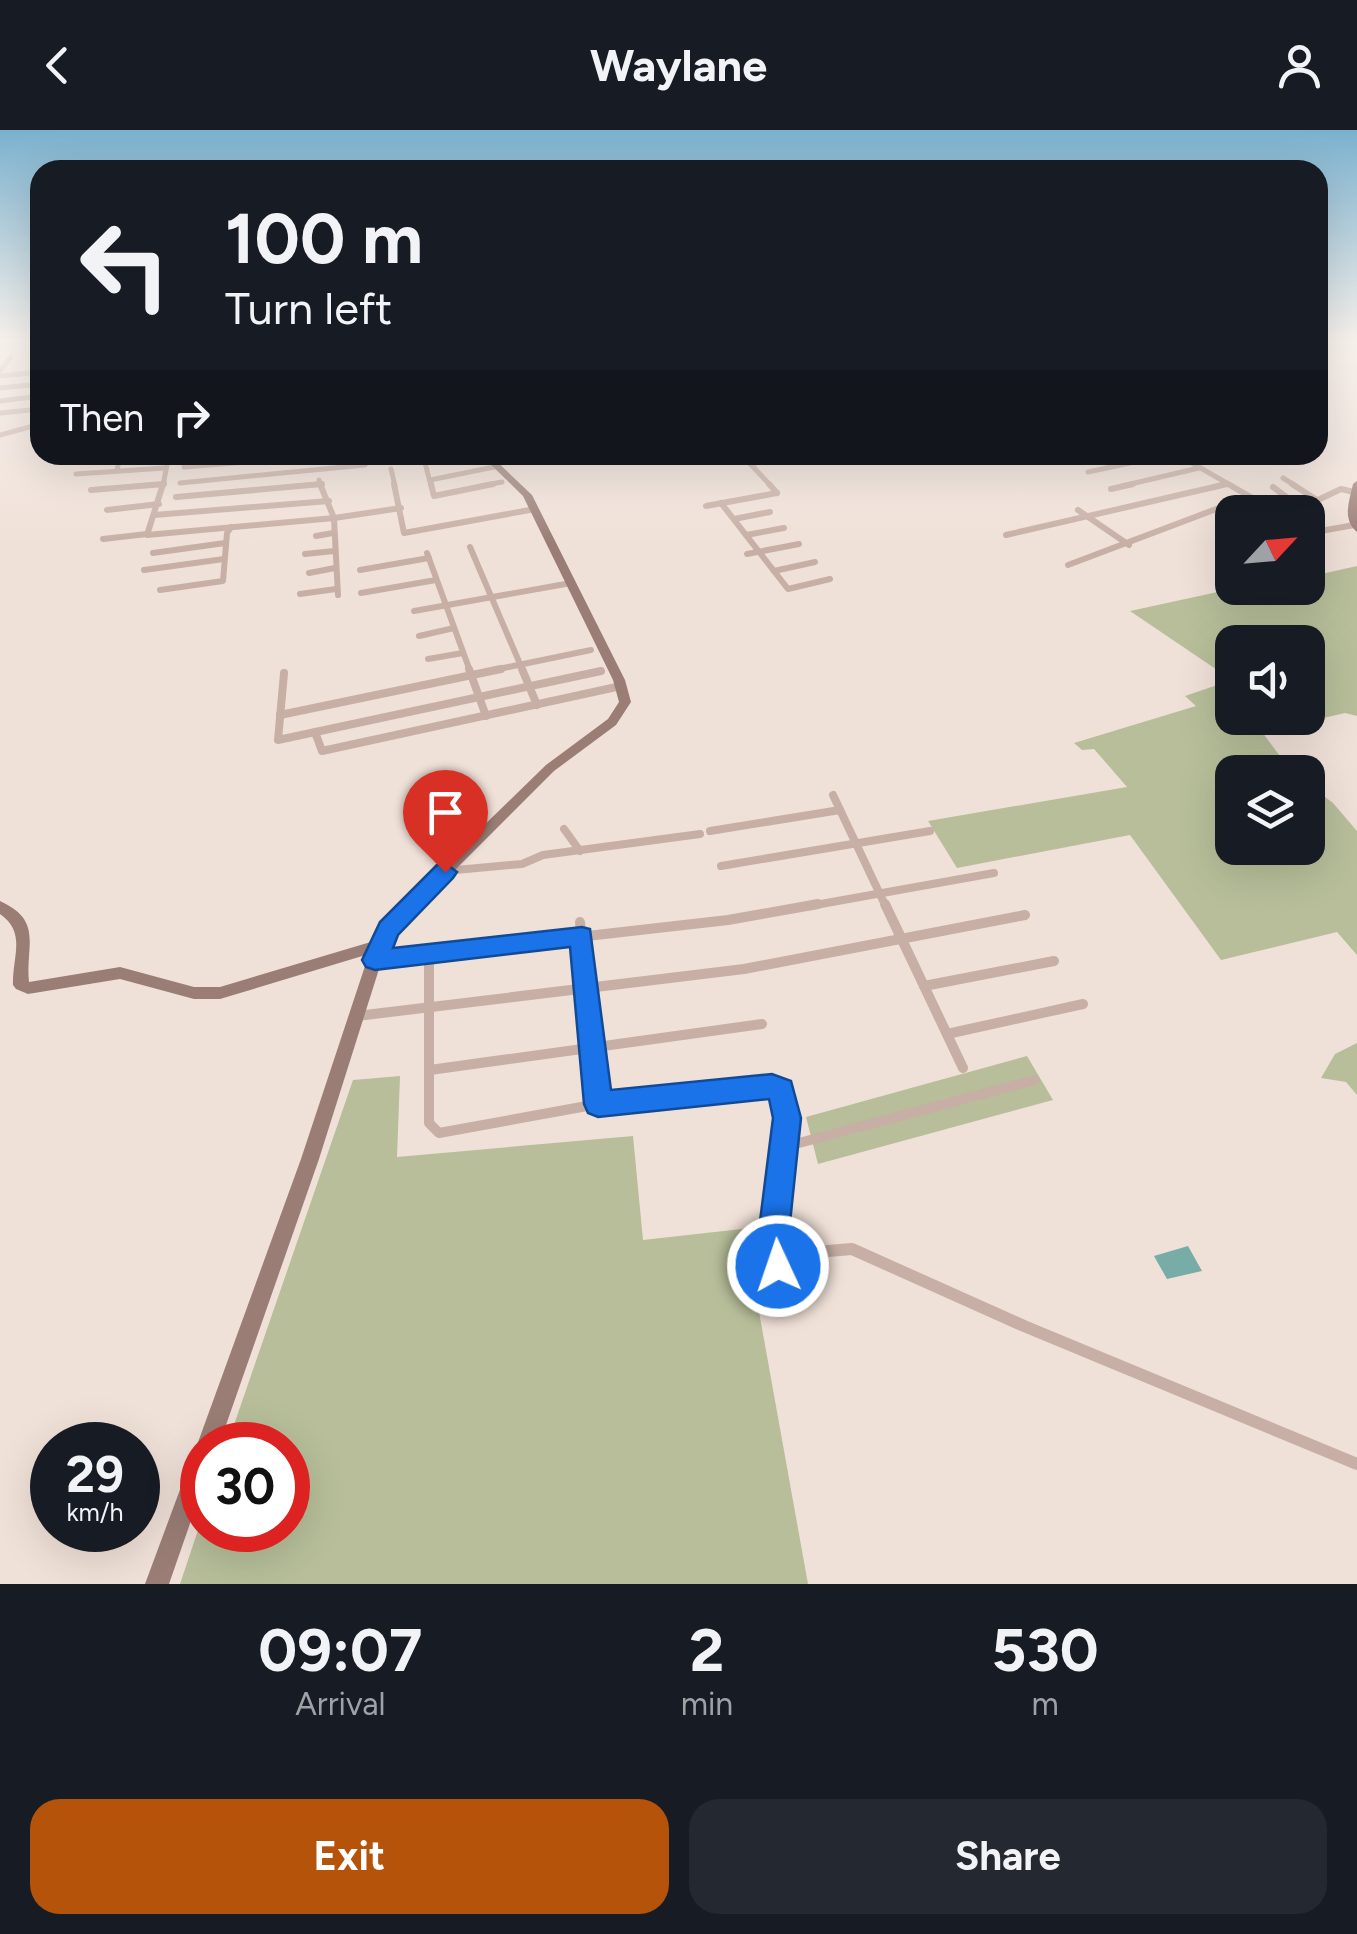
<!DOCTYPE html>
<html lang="en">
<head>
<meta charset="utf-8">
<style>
  :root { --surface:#171b24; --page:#242831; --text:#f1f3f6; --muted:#9ea1a6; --accent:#b45309 }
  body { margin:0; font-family:Figtree,sans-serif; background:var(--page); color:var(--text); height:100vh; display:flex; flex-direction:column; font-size:38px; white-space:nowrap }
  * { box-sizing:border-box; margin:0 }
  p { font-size:32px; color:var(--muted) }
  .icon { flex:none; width:55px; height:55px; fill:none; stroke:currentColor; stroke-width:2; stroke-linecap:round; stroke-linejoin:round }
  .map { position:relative; height:1454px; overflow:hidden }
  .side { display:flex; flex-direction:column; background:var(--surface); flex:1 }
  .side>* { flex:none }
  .hud { position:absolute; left:30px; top:30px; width:1298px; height:305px; border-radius:30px; box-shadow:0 10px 40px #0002; background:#171b24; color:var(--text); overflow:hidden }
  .needle { width:65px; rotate:64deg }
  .fabs { position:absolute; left:1215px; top:365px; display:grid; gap:20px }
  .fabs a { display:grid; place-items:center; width:110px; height:110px; border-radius:20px; background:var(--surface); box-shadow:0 10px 40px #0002; font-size:50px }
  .speed { position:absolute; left:30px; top:1292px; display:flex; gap:20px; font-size:50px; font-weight:700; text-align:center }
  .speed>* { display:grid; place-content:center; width:130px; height:130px; border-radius:50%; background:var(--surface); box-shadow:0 10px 40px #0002; line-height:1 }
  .speed small { font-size:25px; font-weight:400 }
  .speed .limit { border:15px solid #d22; background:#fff; color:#111 }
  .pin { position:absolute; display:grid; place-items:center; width:85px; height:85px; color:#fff; margin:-102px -42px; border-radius:50% 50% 50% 0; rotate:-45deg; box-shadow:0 0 10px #0007 }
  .pin .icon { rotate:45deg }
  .me { position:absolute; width:110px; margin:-55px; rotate:357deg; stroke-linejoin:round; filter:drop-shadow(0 0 8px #0008) }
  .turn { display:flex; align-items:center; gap:35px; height:210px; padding:0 30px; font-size:45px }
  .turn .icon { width:130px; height:130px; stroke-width:2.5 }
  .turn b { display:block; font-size:70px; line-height:85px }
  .then { display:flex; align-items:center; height:95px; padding:0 30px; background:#0003; gap:20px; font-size:38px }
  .eta { display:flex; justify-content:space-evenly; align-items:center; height:170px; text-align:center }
  .eta b { font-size:60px; font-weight:700; line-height:70px }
  .primary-button { display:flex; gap:20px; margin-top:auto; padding:20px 30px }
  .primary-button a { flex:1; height:115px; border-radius:30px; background:var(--accent); color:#fff; font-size:40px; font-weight:700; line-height:115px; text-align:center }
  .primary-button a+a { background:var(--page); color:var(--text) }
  header { display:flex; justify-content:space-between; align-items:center; height:130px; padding:0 30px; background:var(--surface); font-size:45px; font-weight:700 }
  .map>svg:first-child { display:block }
  .green { fill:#b7be99; fill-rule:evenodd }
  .water { fill:#78aca6 }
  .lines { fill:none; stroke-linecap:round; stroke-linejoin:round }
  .street-far4 { stroke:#c7afa5; stroke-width:5 }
  .street-far3 { stroke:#c7afa5; stroke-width:6 }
  .street-far2 { stroke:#c7afa5; stroke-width:8 }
  .street-far1 { stroke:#c7afa5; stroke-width:10 }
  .street { stroke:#c7afa5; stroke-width:12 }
  .secondary { fill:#9a7e76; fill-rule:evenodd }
  .route { fill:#1a73e8; stroke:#114b97; stroke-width:2.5 }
</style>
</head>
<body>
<header><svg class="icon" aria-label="back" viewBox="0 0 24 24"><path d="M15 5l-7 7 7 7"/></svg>Waylane<svg class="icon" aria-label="person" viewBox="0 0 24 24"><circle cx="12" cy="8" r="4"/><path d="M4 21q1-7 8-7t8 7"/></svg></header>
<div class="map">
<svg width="1357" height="1454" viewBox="0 0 1357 1454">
  <rect width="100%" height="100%" fill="#f0e1d8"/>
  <g class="green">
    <path d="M1357,436v150l-12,-3 -83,19 30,40h-60v76h76v-64l25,19 24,28v124l-20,-23 -116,28 -91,-125 -173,33 -29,-47 199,-34 -33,-38 -12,1 -8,-7 122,-37 -11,-10 47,-16 -102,-69 106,-23h72v-11zM1232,512h76v76h-76z"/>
    <polygon points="1357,913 1357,965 1346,952 1321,948 1335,924"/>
    <polygon points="1027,926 1053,970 818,1034 806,987"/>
    <polygon points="400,946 397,1027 633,1006 643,1110 768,1096 764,1162 756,1165 808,1454 180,1454 202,1388 202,1400 288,1400 288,1315 227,1315 353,950"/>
  </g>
  <polygon class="water" points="1188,1116 1202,1141 1167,1149 1154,1126"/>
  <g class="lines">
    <g class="street-far4">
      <polyline points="1318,210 1322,209"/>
      <polyline points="0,214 20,212"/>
      <polyline points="0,241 11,227"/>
      <polyline points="0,246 40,242"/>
      <polyline points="0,258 40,254"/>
      <polyline points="0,271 40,266"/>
      <polyline points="0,283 40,279"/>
      <polyline points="0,305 40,294"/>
      <polyline points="423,325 431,356"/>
      <polyline points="742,325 771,356"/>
      <polyline points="1178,325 1232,356"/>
      <polyline points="1065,327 1073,325"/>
      <polyline points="750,334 794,326"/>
      <polyline points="184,337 334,325"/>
      <polyline points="391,339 395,356"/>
      <polyline points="117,341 120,325"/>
      <polyline points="1088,342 1167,325"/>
      <polyline points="76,344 165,338"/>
      <polyline points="1283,348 1296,356"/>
      <polyline points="319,350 321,356"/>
      <polyline points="430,350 499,336"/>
      <polyline points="180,353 365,335"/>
      <polyline points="136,356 164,354"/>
      <polyline points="163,356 168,329"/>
      <polyline points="296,356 322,354"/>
      <polyline points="481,356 502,352"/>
      <polyline points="1122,356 1199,338"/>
      <polyline points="1217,356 1227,354"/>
    </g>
    <g class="street-far3">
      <polyline points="163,354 147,405 334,388 338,465"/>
      <polyline points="320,354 334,388 401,378"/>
      <polyline points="394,354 404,403 535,379"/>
      <polyline points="431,354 434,366 493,354"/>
      <polyline points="769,354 777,363"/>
      <polyline points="1228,354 1277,382"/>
      <polyline points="1292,354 1317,370"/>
      <polyline points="1273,357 1301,378 1341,359 1354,362"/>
      <polyline points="1111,359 1133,354"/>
      <polyline points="91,360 164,354"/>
      <polyline points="176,367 322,354"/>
      <polyline points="721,373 788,459 830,449"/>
      <polyline points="706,376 777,363"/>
      <polyline points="107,380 159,374"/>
      <polyline points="1078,380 1129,415"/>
      <polyline points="154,385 329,371"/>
      <polyline points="734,389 770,382"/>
      <polyline points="1308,398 1315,402 1354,395"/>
      <polyline points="746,405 784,398"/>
      <polyline points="1006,405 1227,354"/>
      <polyline points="316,406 333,403"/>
      <polyline points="103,409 147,404"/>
      <polyline points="470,417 523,541"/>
      <polyline points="153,423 225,413"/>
      <polyline points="427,423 470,541"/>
      <polyline points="305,424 334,421"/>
      <polyline points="747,424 799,414"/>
      <polyline points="1068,435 1248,367"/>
      <polyline points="144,440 224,429"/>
      <polyline points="360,440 429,428"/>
      <polyline points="774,441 815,432"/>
      <polyline points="309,443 335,438"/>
      <polyline points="160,460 223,451 227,403 231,397"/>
      <polyline points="361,463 436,450"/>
      <polyline points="300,464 336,459"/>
      <polyline points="414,481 571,453"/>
      <polyline points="419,506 454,498"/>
      <polyline points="428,529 463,523"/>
      <polyline points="489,541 591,520"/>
    </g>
    <g class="street-far2">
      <polyline points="469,539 486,586"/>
      <polyline points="522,539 537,575"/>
      <polyline points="284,543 278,610 601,541"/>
      <polyline points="280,585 501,539"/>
      <polyline points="315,602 322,621 621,556"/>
      <polyline points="833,665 886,777"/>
      <polyline points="564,699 580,721"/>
      <polyline points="710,701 840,680"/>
      <polyline points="721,736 930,701"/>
      <polyline points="445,741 522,734 543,725 700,704"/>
      <polyline points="804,777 994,743"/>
    </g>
    <g class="street-far1">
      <polyline points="885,774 963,938"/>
      <polyline points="580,792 598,974"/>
      <polyline points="429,823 429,993 439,1003 598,974 772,956 781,959 787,988 777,1075"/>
      <polyline points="375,830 728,790 818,774"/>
      <polyline points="924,856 1054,831"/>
      <polyline points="357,886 744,839 1025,785"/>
      <polyline points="947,904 1083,874"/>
      <polyline points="430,940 762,894"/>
      <polyline points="784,1017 1035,950"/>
    </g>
    <polyline class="street" points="778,1073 772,1123 778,1136 828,1121 852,1119 1024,1196 1357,1334"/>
    <g class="secondary">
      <path d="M481,325h9l42,40 93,185 6,22 -15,23 -62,46 -143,143 -25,33 -67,212 -100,286h-17v44l-33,95h-24l46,-124 3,-8 5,-2 -2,-5 104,-286 68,-205 -149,45h-26l-74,-20 -92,15 -12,-5 -3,-4c-1,-28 14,-52 -13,-71v-13c44,20 25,45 29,81l91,-15 74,20h26l154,-46 27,-35 145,-141 62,-46 11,-17 -6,-22 -90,-184z"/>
      <path d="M1357,351v51c-15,-13 -8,-30 -4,-48z"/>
    </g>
  </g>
  <linearGradient id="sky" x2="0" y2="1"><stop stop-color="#7bb1ce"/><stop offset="0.51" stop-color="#f8f2ed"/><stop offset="1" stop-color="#f8f2ed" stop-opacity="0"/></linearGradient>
  <rect width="1357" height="413" fill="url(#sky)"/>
  <polygon class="route" points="445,733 457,742 453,748 398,805 393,818 582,797 590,799 611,960 772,944 791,951 801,988 787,1121 794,1136 789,1147 778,1152 767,1147 756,1123 773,988 769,969 598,987 588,983 584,974 570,817 375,840 366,837 362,830 380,792 437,735"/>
</svg>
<div class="fabs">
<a><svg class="needle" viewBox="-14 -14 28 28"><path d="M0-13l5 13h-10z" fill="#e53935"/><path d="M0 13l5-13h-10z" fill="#9ea1a6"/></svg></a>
<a><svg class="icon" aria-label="sound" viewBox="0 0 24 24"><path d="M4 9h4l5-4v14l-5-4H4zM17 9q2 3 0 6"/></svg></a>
<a><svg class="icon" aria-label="layers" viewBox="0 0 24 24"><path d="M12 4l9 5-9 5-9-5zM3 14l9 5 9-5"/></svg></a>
</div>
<div class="speed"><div>29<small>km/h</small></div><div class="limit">30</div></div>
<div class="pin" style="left:445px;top:742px;background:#d93025"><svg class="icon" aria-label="arrive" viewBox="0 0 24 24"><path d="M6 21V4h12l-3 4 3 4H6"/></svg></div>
<svg class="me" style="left:778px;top:1136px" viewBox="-20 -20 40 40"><circle r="17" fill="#1a73e8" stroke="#fff" stroke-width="3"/><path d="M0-11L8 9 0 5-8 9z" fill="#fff"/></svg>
<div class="hud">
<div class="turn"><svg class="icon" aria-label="left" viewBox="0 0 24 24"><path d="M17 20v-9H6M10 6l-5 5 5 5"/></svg><div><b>100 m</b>Turn left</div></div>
<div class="then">Then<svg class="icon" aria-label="right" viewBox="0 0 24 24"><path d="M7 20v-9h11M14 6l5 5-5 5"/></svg></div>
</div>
</div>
<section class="side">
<div class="eta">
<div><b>09:07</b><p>Arrival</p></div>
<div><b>2</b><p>min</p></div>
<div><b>530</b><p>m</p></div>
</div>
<div class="primary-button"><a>Exit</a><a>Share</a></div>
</section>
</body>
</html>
